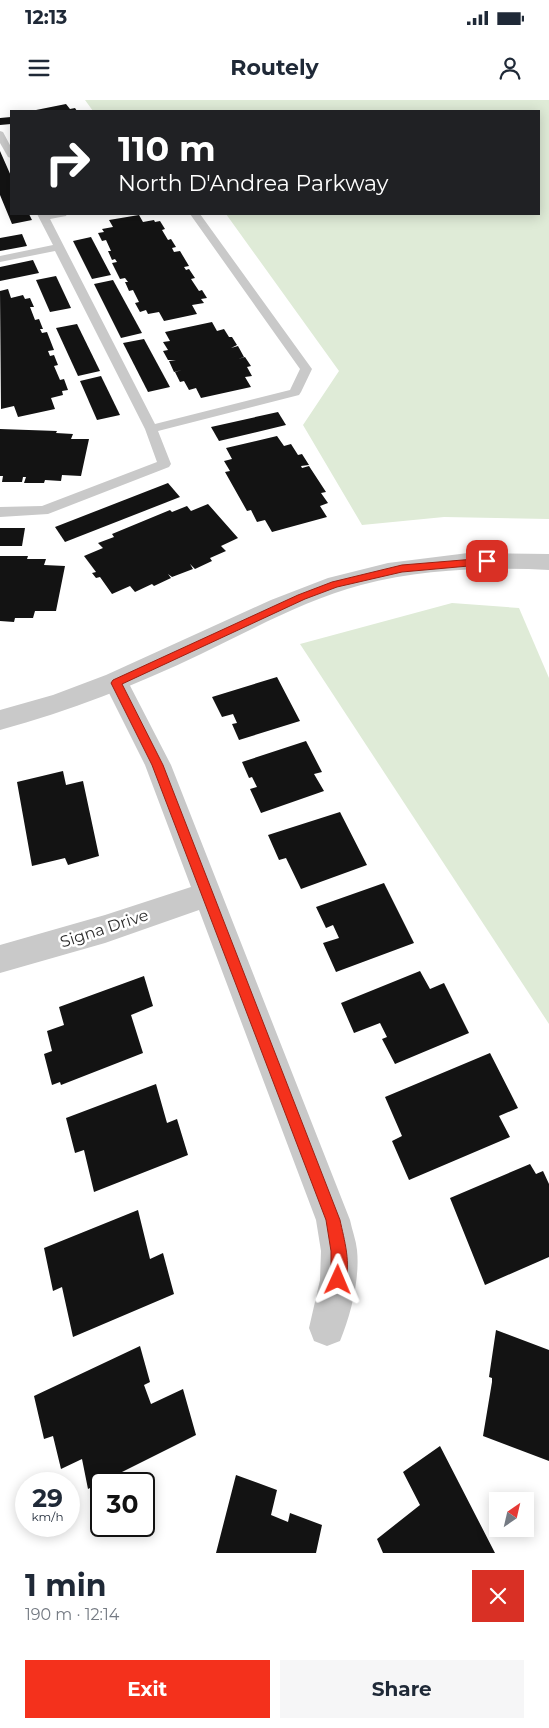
<!DOCTYPE html>
<html lang="en">
<head>
<meta charset="utf-8">
<style>
  :root { --surface:#fff; --page:#f6f6f7; --text:#1f2937; --muted:#747a83; --accent:#f4311c }
  body { margin:0; font-family:Montserrat,sans-serif; background:var(--page); color:var(--text); height:100vh; display:flex; flex-direction:column; font-size:19px; white-space:nowrap }
  * { box-sizing:border-box; margin:0 }
  p { font-size:16px; color:var(--muted) }
  .icon { flex:none; width:28px; height:28px; fill:none; stroke:currentColor; stroke-width:2; stroke-linecap:round; stroke-linejoin:round }
  .map { position:relative; height:1453px; overflow:hidden }
  .details { display:flex; flex-direction:column; background:var(--surface); flex:1 }
  .details>* { flex:none }
  .hud { position:absolute; left:10px; top:10px; width:530px; height:105px; border-radius:0px; box-shadow:0 2px 12px #0003; background:#202124; color:#fff; overflow:hidden }
  .needle { width:32px; rotate:34deg }
  .controls { position:absolute; left:489px; top:1392px; display:grid; gap:10px }
  .controls a { display:grid; place-items:center; width:45px; height:45px; border-radius:0px; background:var(--surface); box-shadow:0 2px 12px #0003; font-size:25px }
  .speed { position:absolute; left:15px; top:1372px; display:flex; gap:10px; font-size:25px; font-weight:700; text-align:center }
  .speed>* { display:grid; place-content:center; width:65px; height:65px; border-radius:50%; background:var(--surface); box-shadow:0 2px 12px #0003; line-height:1 }
  .speed small { font-size:12px; font-weight:400 }
  .speed .limit { border:2px solid #111; border-radius:8px; background:#fff; color:#111 }
  .pin { position:absolute; display:grid; place-items:center; width:42px; height:42px; color:#fff; margin:-21px; border-radius:10px; box-shadow:0 2px 8px #0006 }
  .me { position:absolute; width:55px; margin:-28px; rotate:1deg; stroke-linejoin:round; filter:drop-shadow(0 0 4px #0008) }
  .turn { display:flex; align-items:center; gap:18px; height:105px; padding:0 25px; font-size:22px }
  .turn .icon { width:65px; height:65px; stroke-width:2.5 }
  .turn b { display:block; font-size:35px; line-height:42px }
  .round { display:grid; place-items:center; flex:none; width:52px; height:52px; border-radius:0px; background:var(--page) }
  .summary { display:flex; align-items:center; justify-content:space-between; height:85px; padding:0 25px }
  h1 { font-size:30px; font-weight:700; line-height:38px }
  .button { display:flex; gap:10px; margin-top:auto; padding:10px 25px }
  .button a { flex:1; height:58px; border-radius:0px; background:var(--accent); color:#fff; font-size:20px; font-weight:700; line-height:58px; text-align:center }
  .button a+a { background:var(--page); color:var(--text) }
  .status { display:flex; justify-content:space-between; align-items:center; height:35px; padding:0 25px; background:var(--surface); direction:ltr }
  .status svg { height:14px; fill:currentColor }
  header { display:flex; justify-content:space-between; align-items:center; height:65px; padding:0 25px; background:var(--surface); font-size:22px; font-weight:700 }
  .map>svg:first-child { display:block }
  .green { fill:#dfebd7 }
  .building { fill:#131313 }
  .lines { fill:none; stroke-linecap:round; stroke-linejoin:round }
  .service { fill:#c9c9c9; fill-rule:evenodd }
  .minor { fill:#c9c9c9; fill-rule:evenodd }
  .tertiary { fill:#c9c9c9; fill-rule:evenodd }
  .route { fill:#f4311c; stroke:#9f2012 }
  .labels { text-anchor:middle; stroke-width:5; stroke-linejoin:round; paint-order:stroke }
  .street-label { font-size:16px; fill:#2c2c2c; stroke:#fff }
</style>
</head>
<body>
<div class="status"><b>12:13</b><svg viewBox="0 0 49 12"><path d="M0 12V9h3v3zM5 12V6h3v6zM10 12V3h3v9zM15 12V0h3v12zM26 1h20v11H26zM47 4h2v5h-2z"/></svg></div>
<header><svg class="icon" aria-label="menu" viewBox="0 0 24 24"><path d="M4 6h16M4 12h16M4 18h16"/></svg>Routely<svg class="icon" aria-label="person" viewBox="0 0 24 24"><circle cx="12" cy="8" r="4"/><path d="M4 21q1-7 8-7t8 7"/></svg></header>
<div class="map">
<svg width="549" height="1453" viewBox="0 0 549 1453">
  <rect width="100%" height="100%" fill="#fff"/>
  <g class="green">
    <polygon points="85,0 549,0 549,419 444,417 362,425 303,325 339,271 226,114 539,114 539,11 93,11"/>
    <polygon points="452,503 519,508 549,578 549,924 300,544"/>
  </g>
  <g class="building">
    <polygon points="66,4 70,9 75,8 77,11 31,11"/>
    <polygon points="11,17 11,24 0,25 0,18"/>
    <polygon points="0,51 11,76 11,114 29,114 32,120 12,124 0,95"/>
    <polygon points="139,115 143,122 154,120 155,122 160,121 165,129 162,130 168,140 171,139 176,147 172,148 174,152 180,151 189,166 184,167 186,170 189,169 195,178 191,179 199,191 202,190 207,198 201,199 204,203 192,205 197,214 164,221 159,212 148,214 146,210 140,212 135,203 139,202 133,190 129,191 125,182 128,182 125,178 120,179 112,163 117,162 115,159 112,160 108,151 111,151 106,140 102,141 98,133 104,132 102,129 113,127 109,120"/>
    <polygon points="22,134 27,146 0,151 0,138"/>
    <polygon points="91,137 111,175 92,179 73,141"/>
    <polygon points="33,160 39,173 0,181 0,167"/>
    <polygon points="56,176 71,208 50,212 36,180"/>
    <polygon points="113,180 142,233 121,238 94,184"/>
    <polygon points="8,189 11,198 23,195 25,199 30,198 34,207 30,207 35,220 39,219 43,229 40,229 42,233 47,232 54,250 48,251 50,256 54,255 58,265 54,266 60,280 64,279 68,290 62,291 63,295 51,298 55,309 18,317 14,306 1,309 0,191"/>
    <polygon points="212,222 217,231 224,229 229,237 232,237 237,245 231,248 238,246 244,257 238,259 245,257 251,266 247,267 252,276 245,277 251,287 201,298 196,288 189,290 184,281 180,282 175,272 182,270 174,272 169,261 176,260 168,260 163,251 168,250 163,242 170,241 165,232"/>
    <polygon points="77,224 100,271 78,276 56,228"/>
    <polygon points="144,239 170,287 148,292 123,243"/>
    <polygon points="101,276 120,315 97,320 80,281"/>
    <polygon points="278,312 286,325 219,341 211,327"/>
    <polygon points="0,329 57,331 56,333 73,334 71,339 89,339 81,376 62,375 61,381 45,380 44,383 24,383 26,377 23,377 22,382 2,382 3,376 0,376"/>
    <polygon points="277,336 284,346 291,344 298,355 302,354 309,365 301,366 302,368 309,366 326,392 321,393 328,403 320,406 327,417 272,432 265,420 257,422 251,410 247,411 225,372 230,371 224,361 232,359 226,348"/>
    <polygon points="168,383 180,397 65,442 55,427"/>
    <polygon points="208,404 238,438 221,446 226,451 210,458 212,461 195,469 190,464 193,469 172,477 168,474 171,478 154,486 152,484 135,492 130,486 112,494 100,477 96,478 92,473 96,472 84,456 103,448 98,443 114,437 112,434 170,410 172,412 187,406 191,411"/>
    <polygon points="0,428 25,428 22,446 0,446"/>
    <polygon points="0,456 28,456 27,459 46,459 44,465 65,466 56,511 35,511 33,518 15,518 14,522 0,521"/>
    <polygon points="277,577 300,621 239,640 232,624 237,623 233,614 222,617 212,597"/>
    <polygon points="306,641 322,672 314,674 324,691 261,713 250,689 257,687 252,677 249,678 242,662"/>
    <polygon points="63,671 66,685 83,681 99,756 68,765 65,758 32,766 17,682"/>
    <polygon points="340,712 367,765 301,789 286,758 279,760 268,735"/>
    <polygon points="384,783 414,843 336,872 323,843 339,838 333,825 326,828 316,807"/>
    <polygon points="420,871 430,889 444,883 469,933 395,964 382,939 387,937 380,923 354,933 341,903"/>
    <polygon points="144,876 153,906 131,915 143,953 61,985 60,982 52,985 44,954 52,951 47,931 64,925 59,907"/>
    <polygon points="490,953 518,1008 499,1016 510,1037 409,1080 392,1041 402,1036 385,997"/>
    <polygon points="156,984 167,1023 177,1019 188,1055 94,1092 84,1050 75,1053 66,1018"/>
    <polygon points="530,1064 536,1074 543,1071 549,1084 549,1157 485,1185 450,1098"/>
    <polygon points="138,1110 150,1159 163,1153 174,1194 73,1237 62,1187 53,1191 44,1148"/>
    <polygon points="496,1230 549,1250 549,1361 483,1336 492,1282 492,1278 489,1277"/>
    <polygon points="140,1246 150,1282 144,1285 151,1304 183,1289 196,1335 88,1389 82,1359 61,1369 53,1336 44,1339 34,1296"/>
    <polygon points="440,1346 495,1453 383,1453 377,1439 420,1405 403,1372"/>
    <polygon points="236,1375 277,1390 271,1415 288,1422 290,1413 322,1425 316,1453 216,1453"/>
  </g>
  <g class="lines">
    <g class="service">
      <polygon points="0,31 3,32 11,47 11,58 8,57 0,43"/>
      <polygon points="37,114 67,114 66,116 50,119 155,324 290,290 300,269 190,114 200,114 312,269 301,292 299,295 158,331 171,364 169,367 48,414 0,417 0,407 42,406 157,362 145,329 55,151 0,162 0,156 53,145"/>
    </g>
    <path class="minor" d="M116,573l9,3 46,89 179,455c2,10 6,20 7,30 3,29 -6,64 -17,91l-13,5 -13,-5 -5,-13 11,-48 1,-29 -5,-31 -117,-310 -94,33 -105,30v-28l105,-30 86,-28 -46,-122 -41,-82 3,-7z"/>
    <path class="tertiary" d="M468,453l81,1v16c-63,-3 -127,-1 -188,15 -56,15 -108,44 -160,69 -65,31 -131,57 -201,76v-20l53,-15 53,-20 165,-75 57,-22 60,-15z"/>
  </g>
  <path class="route" d="M487,458l4,1v5l-89,8 -65,15 -32,12 -183,85 41,81 177,455c4,19 12,45 4,65l-6,2 -5,-2 -2,-5v-29l-5,-31 -174,-455 -41,-82 2,-3 185,-85 34,-13 70,-17z"/>
  <g class="labels">
    <g class="street-label">
      <text transform="translate(104 828) rotate(-18)" y="6">Signa Drive</text>
    </g>
  </g>
</svg>
<div class="controls">
<a><svg class="needle" viewBox="-14 -14 28 28"><path d="M0-13l5 13h-10z" fill="#e53935"/><path d="M0 13l5-13h-10z" fill="#747a83"/></svg></a>
</div>
<div class="speed"><div>29<small>km/h</small></div><div class="limit">30</div></div>
<div class="pin" style="left:487px;top:461px;background:#d93025"><svg class="icon" aria-label="arrive" viewBox="0 0 24 24"><path d="M6 21V4h12l-3 4 3 4H6"/></svg></div>
<svg class="me" style="left:338px;top:1180px" viewBox="-20 -20 40 40"><path d="M0-17L14 15 0 8-14 15z" fill="#f4311c" stroke="#fff" stroke-width="4"/></svg>
<div class="hud">
<div class="turn"><svg class="icon" aria-label="right" viewBox="0 0 24 24"><path d="M7 20v-9h11M14 6l5 5-5 5"/></svg><div><b>110 m</b>North D'Andrea Parkway</div></div>
</div>
</div>
<section class="details">
<div class="summary"><div><h1>1 min</h1><p>190 m · 12:14</p></div><a class="round" style="background:#d93025;color:#fff"><svg class="icon" aria-label="close" viewBox="0 0 24 24"><path d="M6 6l12 12M18 6L6 18"/></svg></a></div>
<div class="button"><a>Exit</a><a>Share</a></div>
</section>
</body>
</html>
